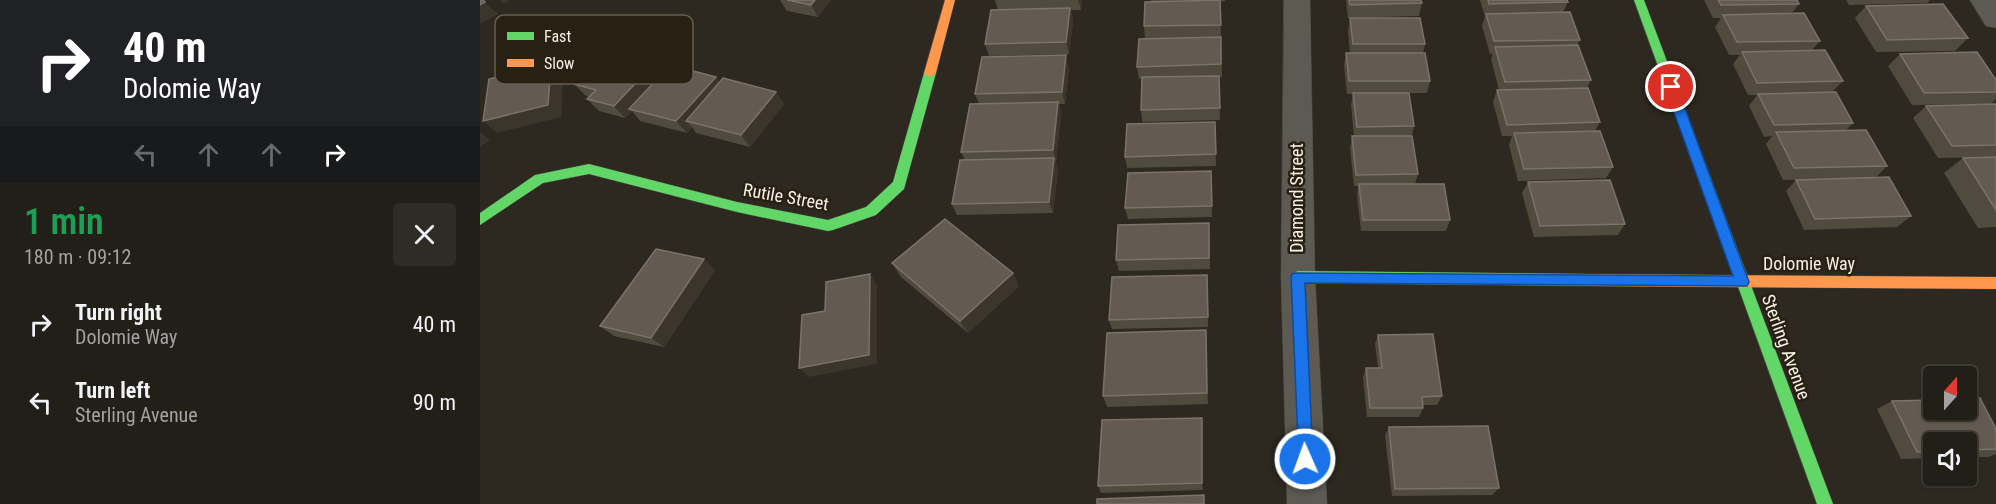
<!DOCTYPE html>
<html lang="en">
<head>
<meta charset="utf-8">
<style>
  :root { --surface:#221f18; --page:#2e2c25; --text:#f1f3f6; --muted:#a2a2a2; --line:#3f3d37 }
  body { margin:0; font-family:"Roboto Condensed",sans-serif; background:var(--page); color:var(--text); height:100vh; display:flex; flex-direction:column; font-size:22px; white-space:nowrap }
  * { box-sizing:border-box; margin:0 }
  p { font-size:20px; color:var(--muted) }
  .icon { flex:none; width:33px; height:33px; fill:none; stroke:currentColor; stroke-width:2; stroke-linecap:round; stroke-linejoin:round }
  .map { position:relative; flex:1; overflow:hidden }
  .sheet { display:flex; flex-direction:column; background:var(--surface); width:480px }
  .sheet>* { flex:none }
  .banner { background:#202124; color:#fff; overflow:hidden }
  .needle { width:39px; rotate:21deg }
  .buttons { position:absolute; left:1443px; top:366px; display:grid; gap:12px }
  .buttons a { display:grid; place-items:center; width:54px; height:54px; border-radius:6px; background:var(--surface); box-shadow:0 2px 4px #0004,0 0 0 2px var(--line); font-size:30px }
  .pin { position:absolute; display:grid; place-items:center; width:51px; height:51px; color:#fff; margin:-26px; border:3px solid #fff; border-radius:50%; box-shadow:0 2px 6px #0007 }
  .me { position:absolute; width:66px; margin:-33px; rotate:358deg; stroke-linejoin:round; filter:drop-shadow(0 0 4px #0008) }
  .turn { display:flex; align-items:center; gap:21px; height:126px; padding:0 24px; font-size:27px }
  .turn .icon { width:78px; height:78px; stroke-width:2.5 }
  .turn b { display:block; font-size:42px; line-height:51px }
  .lanes { display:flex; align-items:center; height:57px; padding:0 24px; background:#0003; justify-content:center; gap:30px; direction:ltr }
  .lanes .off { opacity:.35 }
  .round { display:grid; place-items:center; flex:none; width:63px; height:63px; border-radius:6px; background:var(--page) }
  .headline { display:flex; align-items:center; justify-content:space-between; height:102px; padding:0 24px }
  h1 { font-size:36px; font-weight:600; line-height:45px; color:#1e9e55 }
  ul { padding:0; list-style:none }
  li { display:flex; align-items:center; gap:18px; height:78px; padding:0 24px }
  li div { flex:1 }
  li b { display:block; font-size:22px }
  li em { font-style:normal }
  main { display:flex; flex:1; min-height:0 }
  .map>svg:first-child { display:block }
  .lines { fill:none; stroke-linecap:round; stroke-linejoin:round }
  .street-casing { stroke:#49463e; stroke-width:1 }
  .fast-casing { stroke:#49463e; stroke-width:1 }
  .slow-casing { stroke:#49463e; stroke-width:1 }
  .street { fill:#5d5a53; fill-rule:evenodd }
  .fast { fill:#63d668; fill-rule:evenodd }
  .slow { fill:#ff974d; fill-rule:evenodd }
  .wall { fill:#514a3f }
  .shaded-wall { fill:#3b352b }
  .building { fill:#635b51; stroke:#7a7368; stroke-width:1.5 }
  .route { fill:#1a73e8; stroke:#114b97; stroke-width:1.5 }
  .labels { text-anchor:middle; stroke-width:5; stroke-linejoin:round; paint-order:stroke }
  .street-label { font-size:18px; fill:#f6f0e7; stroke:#282012 }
  .key { fill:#282012; stroke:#665e52; stroke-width:1.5 }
  .key-label { font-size:16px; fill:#f6f0e7 }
</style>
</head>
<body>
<main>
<section class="sheet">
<div class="banner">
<div class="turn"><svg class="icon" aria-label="right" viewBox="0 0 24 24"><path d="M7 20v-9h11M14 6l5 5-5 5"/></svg><div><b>40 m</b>Dolomie Way</div></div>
<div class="lanes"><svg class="icon off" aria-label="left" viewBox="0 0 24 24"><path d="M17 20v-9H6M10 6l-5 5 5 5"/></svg><svg class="icon off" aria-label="ahead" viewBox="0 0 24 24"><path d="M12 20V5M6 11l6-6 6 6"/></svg><svg class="icon off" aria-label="ahead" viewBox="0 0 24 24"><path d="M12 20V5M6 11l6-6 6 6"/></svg><svg class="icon" aria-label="right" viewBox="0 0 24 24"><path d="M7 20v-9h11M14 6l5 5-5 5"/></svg></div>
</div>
<div class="headline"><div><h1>1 min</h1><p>180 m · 09:12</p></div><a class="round"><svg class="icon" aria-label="close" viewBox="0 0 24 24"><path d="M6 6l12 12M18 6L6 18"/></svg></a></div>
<ul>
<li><svg class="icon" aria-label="right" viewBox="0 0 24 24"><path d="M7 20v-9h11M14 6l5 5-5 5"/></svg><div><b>Turn right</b><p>Dolomie Way</p></div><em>40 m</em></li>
<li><svg class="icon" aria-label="left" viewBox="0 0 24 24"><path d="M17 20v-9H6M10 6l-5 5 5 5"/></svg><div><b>Turn left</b><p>Sterling Avenue</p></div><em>90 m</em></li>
</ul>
</section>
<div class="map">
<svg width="1516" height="504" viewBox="0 0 1516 504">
  <rect width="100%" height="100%" fill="#2d2920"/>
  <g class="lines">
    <g class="street-casing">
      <g id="street">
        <polygon points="804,0 830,0 835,277 847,504 807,504 801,277"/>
        <polygon points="1490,0 1516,0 1516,28 1506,26"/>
      </g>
    </g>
    <g class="fast-casing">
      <g id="fast">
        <polygon points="1154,0 1164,0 1353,504 1337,504"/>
        <polygon points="450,69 456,73 424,189 396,215 353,230 348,231 257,212 109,174 63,183 0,225 0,213 55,175 109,164 257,202 348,220 386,207 413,182 444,73"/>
        <polygon points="818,271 1109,274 1114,276 1116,280 1114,284 1109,286 818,283 813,281 811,277 813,273"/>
      </g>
    </g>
    <g class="slow-casing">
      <g id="slow">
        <polygon points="465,0 475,0 456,73 450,77 444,73"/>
        <polygon points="1109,274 1516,277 1516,289 1109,286 1104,284 1102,280 1104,276"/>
      </g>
    </g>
    <use href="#street" class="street"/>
    <use href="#fast" class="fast"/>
    <use href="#slow" class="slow"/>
  </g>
  <g class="wall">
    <polygon points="300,0 351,0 338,17 307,11"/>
    <polygon points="515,0 602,0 601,10 591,10 593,21 589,54 509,56 505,44 518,10"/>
    <polygon points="671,0 745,0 745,1 740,2 741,37 665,39 664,26"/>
    <polygon points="866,0 941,0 942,3 939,16 868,18"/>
    <polygon points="1000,0 1087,0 1088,2 1083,12 1100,40 1097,45 1111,80 1107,88 1120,122 1115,131 1133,167 1126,178 1038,181 1029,145 1032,136 1022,136 1013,102 1017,90 1019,90 1011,59 1013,54 1010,54 1002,26 1005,16"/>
    <polygon points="1224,0 1317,0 1319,4 1312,13 1340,41 1332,50 1363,81 1352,92 1373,123 1366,130 1407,166 1395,178 1431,216 1417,227 1324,230 1306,191 1316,180 1383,178 1303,180 1286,144 1292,136 1284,137 1269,106 1277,95 1268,95 1253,64 1260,55 1249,55 1235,27 1241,18 1233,18"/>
    <polygon points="1366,0 1450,0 1447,3 1369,5"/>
    <polygon points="1386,6 1488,38 1475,51 1396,52 1375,18"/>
    <polygon points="870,18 945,44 943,53 950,81 947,93 901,93 934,126 932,136 938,174 935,184 970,220 966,231 881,231 877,195 878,186 874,186 870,148 872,136 874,136 871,105 873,94 867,94 864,65 866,53 870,53 868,31"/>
    <polygon points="741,37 742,77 739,77 740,120 662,122 661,110 662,79 659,79 657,67"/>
    <polygon points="192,45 202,58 194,66 240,82 296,92 304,104 270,147 216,133 212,127 207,133 160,121 152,111 145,118 119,111 107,99 110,97 106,96 94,84 157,48"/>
    <polygon points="1420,54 1516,80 1516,99 1511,104 1432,105 1408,66"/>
    <polygon points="589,67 585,104 579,104 581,114 576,161 575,161 578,170 573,213 477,215 472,204 485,160 481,152 499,104 495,94"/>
    <polygon points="1516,104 1516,157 1458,158 1433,118 1446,106"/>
    <polygon points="735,122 736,166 647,168 645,157"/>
    <polygon points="1516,157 1516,227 1498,228 1464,173 1483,158"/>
    <polygon points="731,171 732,217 648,219 645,208"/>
    <polygon points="1048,182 1145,224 1138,235 1054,237 1042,193"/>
    <polygon points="729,223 730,269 639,271 636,260"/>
    <polygon points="412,263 533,273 539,286 488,333 421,277"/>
    <polygon points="235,270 184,347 134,336 120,326"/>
    <polygon points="727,275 728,327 632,329 629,320"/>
    <polygon points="726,330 728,404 627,407 623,396"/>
    <polygon points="898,335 962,396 957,405 943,405 943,408 939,417 887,417 883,377 886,368 898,368 895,344"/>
    <polygon points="1412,401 1516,429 1516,454 1509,457 1486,457 1486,442 1454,442 1454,458 1421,459 1397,409"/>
    <polygon points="723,426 723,490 621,493 618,486"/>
    <polygon points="909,427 1019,488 1012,495 912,496 905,435"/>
  </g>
  <g class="shaded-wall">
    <polygon points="20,0 30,0 24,4"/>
    <polygon points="335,0 351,0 338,17 331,5"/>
    <polygon points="598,0 602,0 601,10"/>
    <polygon points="5,2 18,14 0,24 0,5"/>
    <polygon points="590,8 593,21 589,54 586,42"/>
    <polygon points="192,45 202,58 153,110 149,109 152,111 145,118 134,106"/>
    <polygon points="586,55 589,67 585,104 582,92"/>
    <polygon points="71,64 83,76 81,117 17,133 3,121"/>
    <polygon points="236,77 245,89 206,121 212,127 207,133 196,121"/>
    <polygon points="296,92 304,104 270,147 261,135"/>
    <polygon points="578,102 581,114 576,161 573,150"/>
    <polygon points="0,132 10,140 0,147"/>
    <polygon points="574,158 578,170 573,213 569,202"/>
    <polygon points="224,259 235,270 184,347 171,338"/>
    <polygon points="533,273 539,286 488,333 480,321"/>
    <polygon points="390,274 397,285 397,364 329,377 319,368"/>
    <polygon points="726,330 727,343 728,404 727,393"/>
    <polygon points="722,418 723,426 723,490 722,483"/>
  </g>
  <g class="building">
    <polygon points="0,0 3,0 5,2 0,5"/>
    <polygon points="307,0 335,0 331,5"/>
    <polygon points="740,0 741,25 664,26 665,2"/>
    <polygon points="869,0 941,0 942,3 870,5"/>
    <polygon points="1008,0 1087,0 1088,2 1009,4"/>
    <polygon points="1238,0 1317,0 1319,4 1241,5"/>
    <polygon points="1463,4 1488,38 1407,40 1386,6"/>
    <polygon points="590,8 586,42 505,44 511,10"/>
    <polygon points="1090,12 1100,40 1014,41 1006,14"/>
    <polygon points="1324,13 1340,41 1257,42 1243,15"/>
    <polygon points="870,18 940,18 945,44 873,44"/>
    <polygon points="741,37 741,64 657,67 659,39"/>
    <polygon points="166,39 192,45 134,106 107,99 116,90 94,84 135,42 157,48"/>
    <polygon points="1098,45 1111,80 1025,82 1015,47"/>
    <polygon points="1345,50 1363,81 1277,83 1262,52"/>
    <polygon points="1497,52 1516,80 1516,92 1444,93 1420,54"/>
    <polygon points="866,53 945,53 950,81 869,81"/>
    <polygon points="586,55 582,92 495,94 502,57"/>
    <polygon points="71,64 68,105 3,121 9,79"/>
    <polygon points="190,65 236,77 196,121 149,109"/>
    <polygon points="739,76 740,108 661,110 662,77"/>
    <polygon points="243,78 296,92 261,135 206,121"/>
    <polygon points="1108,88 1120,122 1027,125 1017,90"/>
    <polygon points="1356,92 1373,123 1294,125 1278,94"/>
    <polygon points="873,93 929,93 934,126 877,127"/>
    <polygon points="578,102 573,150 481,152 490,104"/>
    <polygon points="1516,104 1516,145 1472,146 1446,106"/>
    <polygon points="735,122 736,154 645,157 647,124"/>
    <polygon points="1386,130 1407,166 1314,168 1296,132"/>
    <polygon points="1120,131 1133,167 1044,169 1034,133"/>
    <polygon points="872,136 932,136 938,174 876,175"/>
    <polygon points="1516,157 1516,210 1483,158"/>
    <polygon points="574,158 569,202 472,204 480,160"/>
    <polygon points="731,171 732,206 645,208 648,173"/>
    <polygon points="1409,177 1431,216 1335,219 1316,180"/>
    <polygon points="1130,180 1145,224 1060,226 1048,182"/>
    <polygon points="879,184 964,184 970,220 883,220"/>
    <polygon points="465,219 533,273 480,321 412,263"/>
    <polygon points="729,223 729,258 636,260 638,225"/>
    <polygon points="176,249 224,259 171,338 120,326"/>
    <polygon points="390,274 389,355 319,368 322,315 345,311 346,282"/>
    <polygon points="727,275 728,317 629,320 632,277"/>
    <polygon points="726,330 727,393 623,396 627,333"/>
    <polygon points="953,334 962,396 942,397 943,408 890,408 886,368 902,368 898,335"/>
    <polygon points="1500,398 1516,429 1516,449 1486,450 1486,442 1454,442 1454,451 1437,452 1412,401 1454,400 1454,410 1486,410 1486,399"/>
    <polygon points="722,418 722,483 618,486 622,420"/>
    <polygon points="1008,426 1019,488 915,489 909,427"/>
    <polygon points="724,495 724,504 617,504 617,499"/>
  </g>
  <polygon class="route" points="1191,82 1197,87 1269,282 1267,286 825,283 833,459 830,464 825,466 819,464 811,277 813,273 1253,276 1185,87"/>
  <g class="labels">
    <g class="street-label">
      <text transform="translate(306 197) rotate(10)" y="6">Rutile Street</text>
      <text transform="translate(817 198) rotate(-90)" y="6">Diamond Street</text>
      <text x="1329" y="270">Dolomie Way</text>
      <text transform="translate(1306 347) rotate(70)" y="6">Sterling Avenue</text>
    </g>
  </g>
  <rect x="15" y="15" width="198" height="69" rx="9" class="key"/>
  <rect x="27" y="32" width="27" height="8" fill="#63d668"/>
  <rect x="27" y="59" width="27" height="8" fill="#ff974d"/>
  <g class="key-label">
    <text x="64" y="42">Fast</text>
    <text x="64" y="69">Slow</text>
  </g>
</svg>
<div class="buttons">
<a><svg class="needle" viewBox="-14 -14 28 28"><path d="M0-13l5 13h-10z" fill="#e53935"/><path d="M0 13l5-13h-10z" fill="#a2a2a2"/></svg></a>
<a><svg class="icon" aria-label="sound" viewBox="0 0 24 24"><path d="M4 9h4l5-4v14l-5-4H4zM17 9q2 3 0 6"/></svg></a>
</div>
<div class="pin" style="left:1191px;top:87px;background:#d93025"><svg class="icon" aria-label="arrive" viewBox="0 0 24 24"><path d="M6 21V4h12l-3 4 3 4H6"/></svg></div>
<svg class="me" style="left:825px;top:459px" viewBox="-20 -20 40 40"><circle r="17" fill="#1a73e8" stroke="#fff" stroke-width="3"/><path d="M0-11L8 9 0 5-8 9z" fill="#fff"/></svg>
</div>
</main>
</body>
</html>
